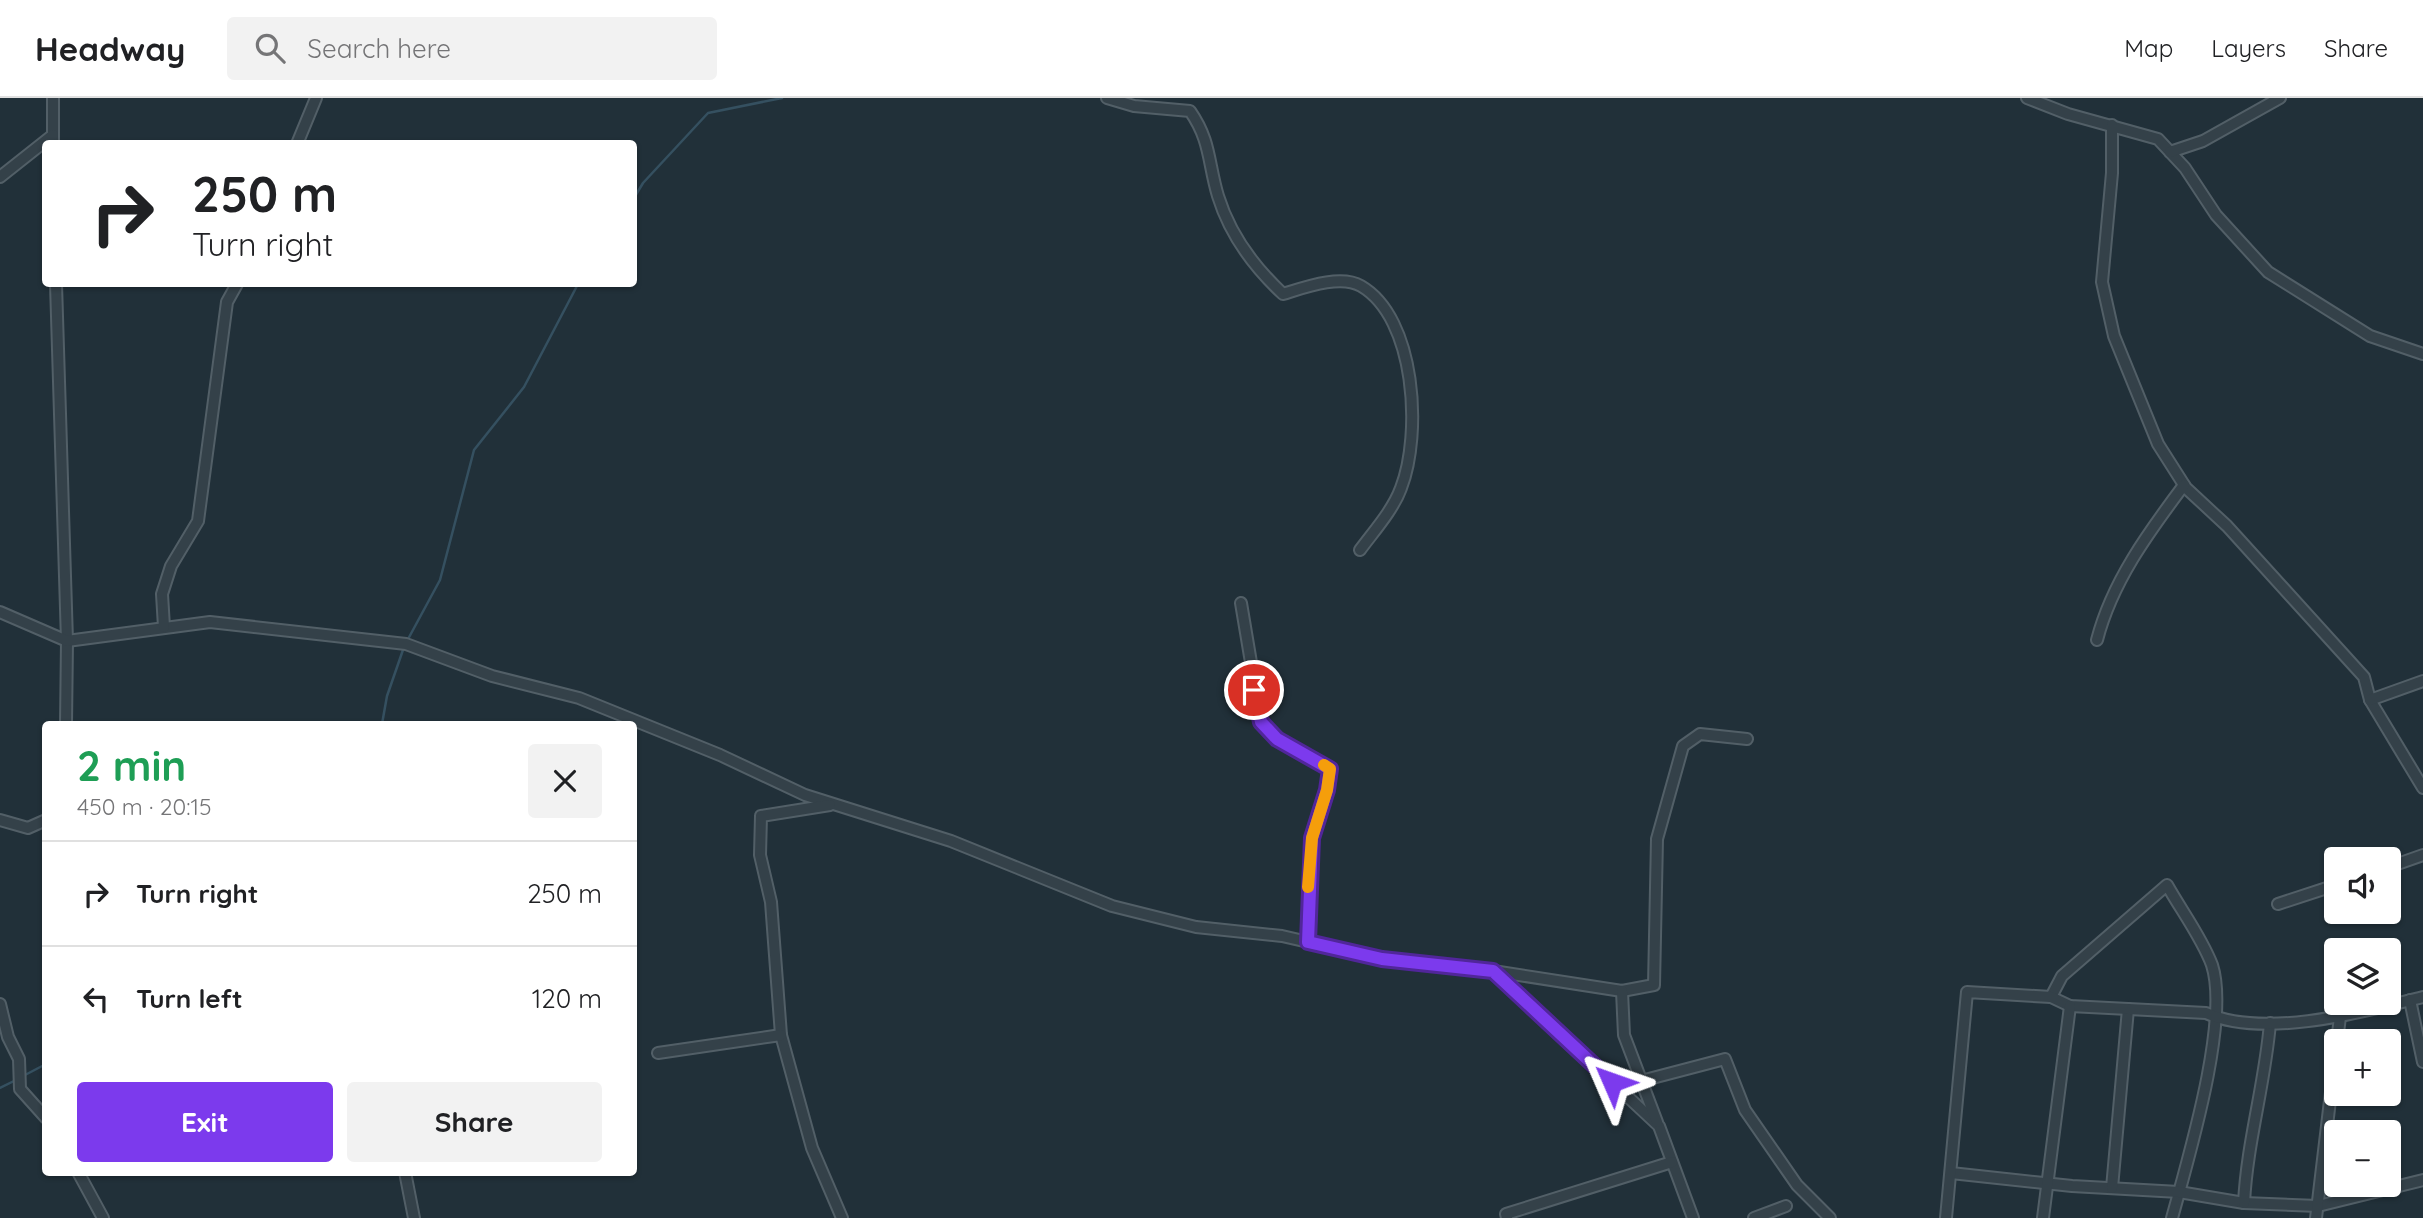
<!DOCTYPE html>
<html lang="en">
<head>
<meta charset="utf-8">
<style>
  :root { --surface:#fff; --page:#f2f2f2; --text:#202124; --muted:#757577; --line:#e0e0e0; --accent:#7c3aed }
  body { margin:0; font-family:Quicksand,sans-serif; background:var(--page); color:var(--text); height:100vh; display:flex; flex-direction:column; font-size:26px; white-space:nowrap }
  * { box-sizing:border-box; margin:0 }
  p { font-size:23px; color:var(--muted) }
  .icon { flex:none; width:38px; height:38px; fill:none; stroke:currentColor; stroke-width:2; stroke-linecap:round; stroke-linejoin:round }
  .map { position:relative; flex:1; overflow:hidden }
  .details { position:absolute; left:42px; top:623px; width:595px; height:455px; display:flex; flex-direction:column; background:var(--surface); border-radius:7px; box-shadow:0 2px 5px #0004 }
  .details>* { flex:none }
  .banner { position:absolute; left:42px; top:42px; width:595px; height:147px; border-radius:7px; box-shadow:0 2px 5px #0004; background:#fff; color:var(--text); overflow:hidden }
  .buttons { position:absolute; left:2324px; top:749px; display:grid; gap:14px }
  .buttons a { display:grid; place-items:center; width:77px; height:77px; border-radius:7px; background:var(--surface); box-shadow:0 2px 5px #0004; font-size:35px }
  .pin { position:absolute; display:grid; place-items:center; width:60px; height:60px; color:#fff; margin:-30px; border:4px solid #fff; border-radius:50%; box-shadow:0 2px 7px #0007 }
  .me { position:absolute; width:77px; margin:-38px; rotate:313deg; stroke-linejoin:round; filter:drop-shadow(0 0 5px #0008) }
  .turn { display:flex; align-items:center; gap:24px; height:147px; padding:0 35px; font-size:32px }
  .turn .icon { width:91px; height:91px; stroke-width:2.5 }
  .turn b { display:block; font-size:49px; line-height:60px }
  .round { display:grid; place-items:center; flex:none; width:74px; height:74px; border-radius:7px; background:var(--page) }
  .summary { display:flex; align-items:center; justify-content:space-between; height:119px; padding:0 35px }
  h1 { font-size:42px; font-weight:700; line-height:52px; color:#1e9e55 }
  .cta { display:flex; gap:14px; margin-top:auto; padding:14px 35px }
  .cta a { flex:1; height:80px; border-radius:7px; background:var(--accent); color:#fff; font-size:28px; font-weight:700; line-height:80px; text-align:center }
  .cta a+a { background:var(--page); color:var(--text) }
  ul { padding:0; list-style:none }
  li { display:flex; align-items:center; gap:21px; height:105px; padding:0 35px; border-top:2px solid var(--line) }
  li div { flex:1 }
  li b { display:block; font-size:26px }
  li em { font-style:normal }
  header { display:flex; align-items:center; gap:42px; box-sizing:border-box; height:98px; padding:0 35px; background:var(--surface); border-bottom:2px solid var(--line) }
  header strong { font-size:33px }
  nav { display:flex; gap:38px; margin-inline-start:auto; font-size:24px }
  .search { width:490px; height:63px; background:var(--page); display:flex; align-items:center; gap:18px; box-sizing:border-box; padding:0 24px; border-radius:7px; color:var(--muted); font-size:26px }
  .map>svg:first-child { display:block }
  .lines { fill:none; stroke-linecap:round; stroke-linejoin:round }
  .stream { stroke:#355060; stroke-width:2.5 }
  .street-casing { stroke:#525f67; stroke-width:14 }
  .street { stroke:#344149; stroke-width:10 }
  .route-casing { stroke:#51269a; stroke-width:18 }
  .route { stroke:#7c3aed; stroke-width:12 }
  .slow { stroke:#f59e0b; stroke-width:12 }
</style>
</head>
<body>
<header>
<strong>Headway</strong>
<div class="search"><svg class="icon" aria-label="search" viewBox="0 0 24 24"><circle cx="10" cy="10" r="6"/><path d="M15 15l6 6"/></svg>Search here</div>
<nav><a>Map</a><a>Layers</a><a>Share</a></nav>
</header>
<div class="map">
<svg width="2423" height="1120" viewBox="0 0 2423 1120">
  <rect width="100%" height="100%" fill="#213039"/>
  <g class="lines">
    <g class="stream">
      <polyline points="634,100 643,85 708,15 782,0"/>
      <polyline points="407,543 440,482 474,352 524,289 578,186"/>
      <polyline points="382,626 387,598 404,549"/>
      <polyline points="25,977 46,966"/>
      <polyline points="0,990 16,982"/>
    </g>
    <g class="street-casing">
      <g id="street">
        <polyline points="53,0 53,43"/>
        <path d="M1107,0l27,8 56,5c21,30 18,52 28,85 12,39 36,71 65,98 20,-6 57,-20 78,-8 55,32 61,148 40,202 -8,22 -27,43 -41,62"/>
        <polyline points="2027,0 2068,16 2158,41 2185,70 2216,117 2268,174 2370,238 2423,256"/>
        <polyline points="2112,27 2112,75 2102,184 2114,238 2158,346 2186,390 2227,428 2364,579 2370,602 2423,690"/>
        <polyline points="297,46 316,0"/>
        <polyline points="2170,54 2203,43 2280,0"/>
        <polyline points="0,79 53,37"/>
        <polyline points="56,186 67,543 66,626"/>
        <polyline points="1241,505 1261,624 1277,641 1330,671 1327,692 1312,740 1308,844"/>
        <polyline points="0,514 67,543 210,524 406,546 492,578 579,600 720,657 805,697 951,743 1112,808 1196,829 1282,838 1382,861 1493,873 1659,1028 1693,1120"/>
        <polyline points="164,529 162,496 171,468 198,423 227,204 237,186"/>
        <path d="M2097,542c15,-58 51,-107 87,-155"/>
        <polyline points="2370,602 2423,583"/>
        <polyline points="830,707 761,718 760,757 771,804 781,937 812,1050 842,1120"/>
        <polyline points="0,722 28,730 46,722"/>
        <polyline points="2389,769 2423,757"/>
        <polyline points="2278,806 2336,787"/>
        <polyline points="1493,873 1622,893 1654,887 1657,741 1683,648 1700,636 1747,641"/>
        <polyline points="1622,893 1624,937 1657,1024"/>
        <path d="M2051,899l11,-21 105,-91c14,25 35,53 45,80 18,56 -24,194 -40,253"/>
        <polyline points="2410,902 2423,964"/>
        <polyline points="0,906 8,939 19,961 20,991 46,1020"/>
        <polyline points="2337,943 2340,919"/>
        <polyline points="658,955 781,937"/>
        <polyline points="1641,983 1725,961 1745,1012 1797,1087 1830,1120"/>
        <polyline points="78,1074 103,1120"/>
        <polyline points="405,1074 414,1120"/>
        <polyline points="1951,1075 2072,1088 2179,1094 2244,1105 2318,1108 2423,1082"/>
        <polyline points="2112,1090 2128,911"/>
        <path d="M2244,1105c3,-61 21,-119 26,-180"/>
        <polyline points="1507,1120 1506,1116 1672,1064"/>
        <polyline points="1754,1120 1786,1108"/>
        <path d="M1946,1120l21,-226 84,5 19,9 136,7c58,26 157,-1 217,-16"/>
        <polyline points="2043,1120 2070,908"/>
        <polyline points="2316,1120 2336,952"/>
      </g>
    </g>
    <use href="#street" class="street"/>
  </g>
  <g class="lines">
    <g class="route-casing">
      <polyline id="route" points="1254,592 1261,624 1277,641 1330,671 1327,692 1312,740 1308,844 1382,861 1493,873 1612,984"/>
    </g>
    <use href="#route" class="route"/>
    <polyline class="slow" points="1308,789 1312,740 1327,692 1330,671 1324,667"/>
  </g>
</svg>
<div class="buttons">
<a><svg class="icon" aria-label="sound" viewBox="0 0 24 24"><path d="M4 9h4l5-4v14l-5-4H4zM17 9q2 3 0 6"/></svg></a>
<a><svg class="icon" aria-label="layers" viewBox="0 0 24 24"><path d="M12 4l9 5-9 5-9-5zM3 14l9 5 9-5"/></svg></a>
<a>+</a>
<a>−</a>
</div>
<div class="pin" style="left:1254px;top:592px;background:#d93025"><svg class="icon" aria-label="arrive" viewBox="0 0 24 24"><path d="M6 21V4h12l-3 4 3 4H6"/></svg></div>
<svg class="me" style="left:1612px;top:984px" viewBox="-20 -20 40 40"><path d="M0-17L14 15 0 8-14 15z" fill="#7c3aed" stroke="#fff" stroke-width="4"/></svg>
<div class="banner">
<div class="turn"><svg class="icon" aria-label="right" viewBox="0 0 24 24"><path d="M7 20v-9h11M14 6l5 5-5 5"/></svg><div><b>250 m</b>Turn right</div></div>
</div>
<section class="details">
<div class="summary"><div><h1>2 min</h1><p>450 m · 20:15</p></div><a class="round"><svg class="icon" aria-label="close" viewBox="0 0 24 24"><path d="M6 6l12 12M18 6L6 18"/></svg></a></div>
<ul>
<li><svg class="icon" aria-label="right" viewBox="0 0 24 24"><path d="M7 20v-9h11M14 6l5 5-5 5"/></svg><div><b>Turn right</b></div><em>250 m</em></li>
<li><svg class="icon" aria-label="left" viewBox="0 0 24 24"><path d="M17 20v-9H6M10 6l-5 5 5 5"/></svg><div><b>Turn left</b></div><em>120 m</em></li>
</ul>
<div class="cta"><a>Exit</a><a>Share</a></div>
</section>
</div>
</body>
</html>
